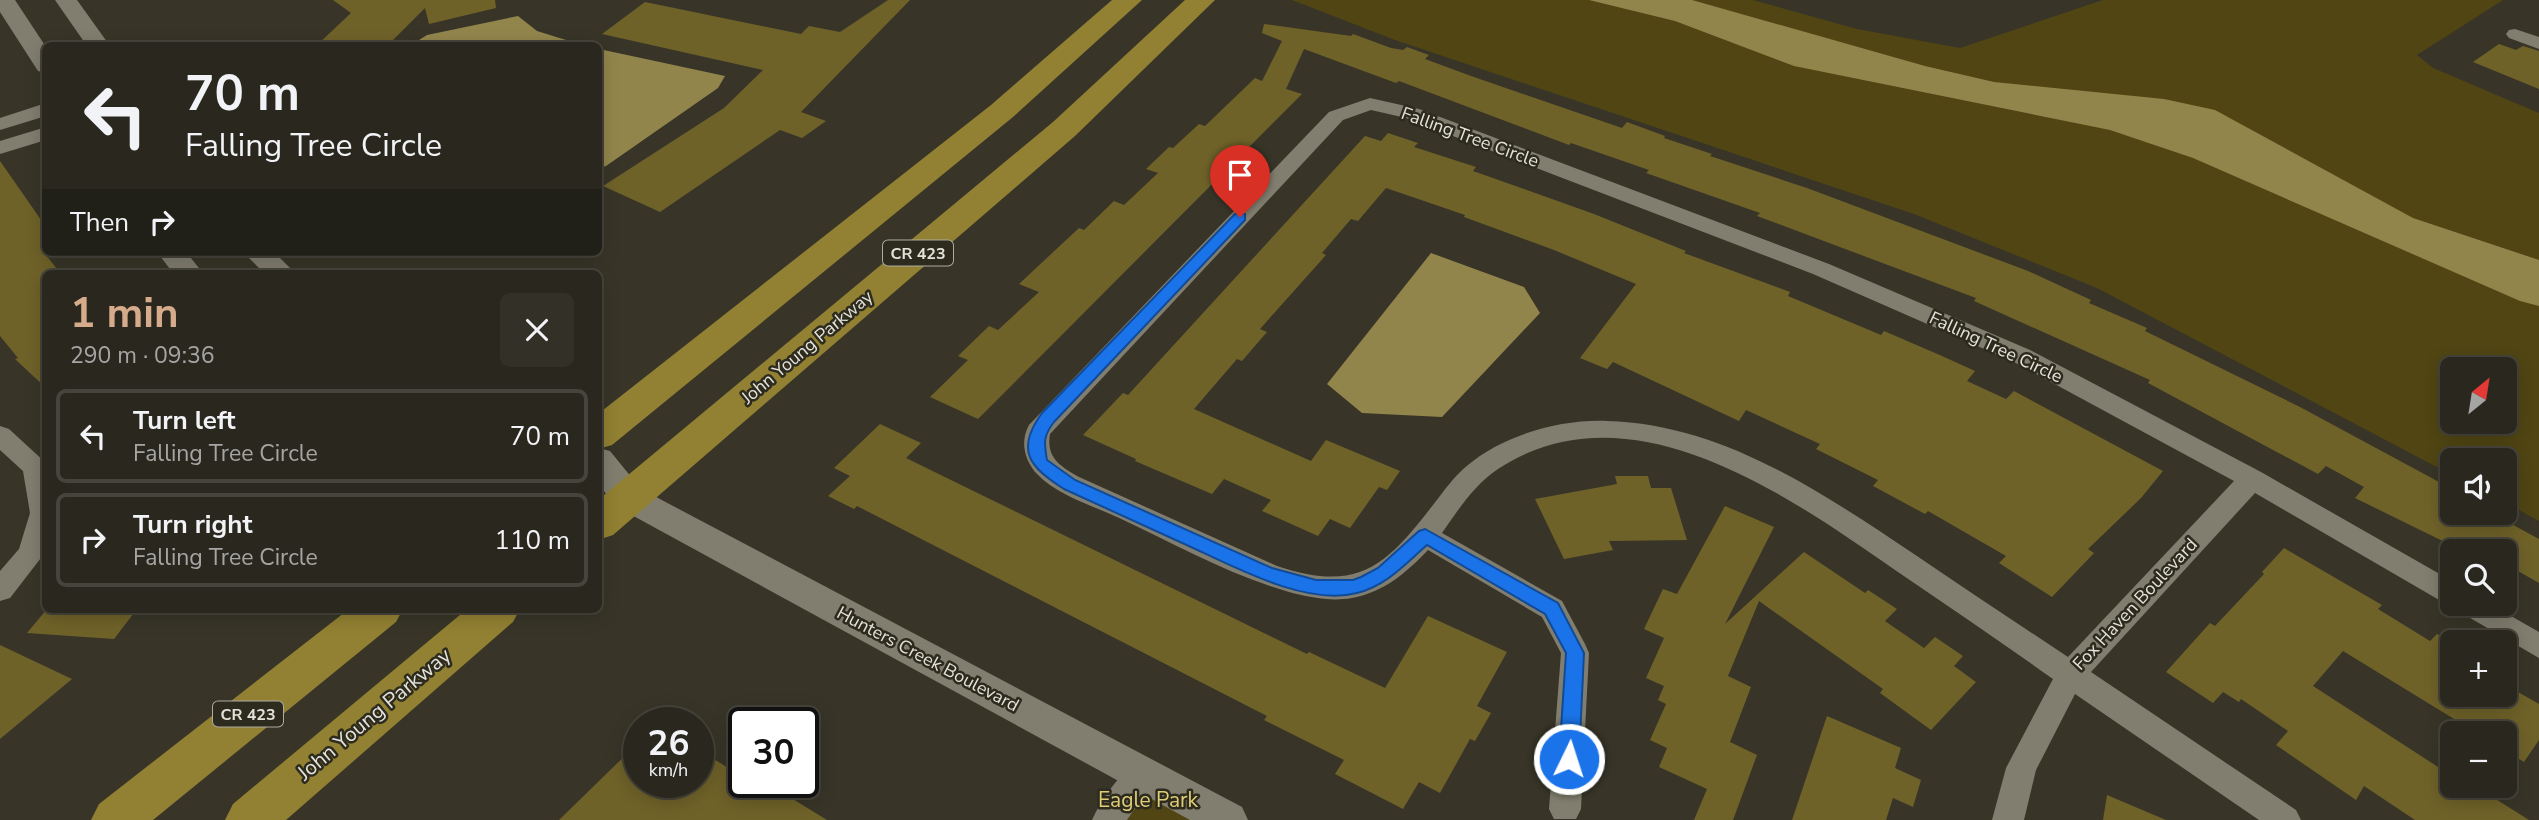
<!DOCTYPE html>
<html lang="en">
<head>
<meta charset="utf-8">
<style>
  :root { --surface:#2a281e; --page:#323027; --text:#f1f3f6; --muted:#a5a6a4; --line:#46443c; --accent:#d6ab8b }
  body { margin:0; font-family:"Nunito Sans",sans-serif; background:var(--page); color:var(--text); height:100vh; display:flex; flex-direction:column; font-size:26px; white-space:nowrap }
  * { box-sizing:border-box; margin:0 }
  p { font-size:23px; color:var(--muted) }
  .icon { flex:none; width:38px; height:38px; fill:none; stroke:currentColor; stroke-width:2; stroke-linecap:round; stroke-linejoin:round }
  .map { position:relative; flex:1; overflow:hidden }
  .side { position:absolute; left:42px; top:270px; width:560px; height:343px; display:flex; flex-direction:column; background:var(--surface); border-radius:10px; box-shadow:0 4px 18px #0003,0 0 0 2px var(--line) }
  .side>* { flex:none }
  .banner { position:absolute; left:42px; top:42px; width:560px; height:214px; border-radius:10px; box-shadow:0 4px 18px #0003,0 0 0 2px var(--line); background:#2a281e; color:var(--text); overflow:hidden }
  .needle { width:46px; rotate:30deg }
  .controls { position:absolute; left:2440px; top:357px; display:grid; gap:14px }
  .controls a { display:grid; place-items:center; width:77px; height:77px; border-radius:10px; background:var(--surface); box-shadow:0 4px 18px #0003,0 0 0 2px var(--line); font-size:35px }
  .speed { position:absolute; left:623px; top:707px; display:flex; gap:14px; font-size:35px; font-weight:700; text-align:center }
  .speed>* { display:grid; place-content:center; width:91px; height:91px; border-radius:50%; background:var(--surface); box-shadow:0 4px 18px #0003,0 0 0 2px var(--line); line-height:1 }
  .speed small { font-size:18px; font-weight:400 }
  .speed .limit { border:4px solid #111; border-radius:10px; background:#fff; color:#111 }
  .pin { position:absolute; display:grid; place-items:center; width:60px; height:60px; color:#fff; margin:-72px -30px; border-radius:50% 50% 50% 0; rotate:-45deg; box-shadow:0 0 7px #0007 }
  .pin .icon { rotate:45deg }
  .me { position:absolute; width:77px; margin:-38px; rotate:4deg; stroke-linejoin:round; filter:drop-shadow(0 0 5px #0008) }
  .turn { display:flex; align-items:center; gap:24px; height:147px; padding:0 28px; font-size:32px }
  .turn .icon { width:91px; height:91px; stroke-width:2.5 }
  .turn b { display:block; font-size:49px; line-height:60px }
  .then { display:flex; align-items:center; height:66px; padding:0 28px; background:#0003; gap:14px; font-size:26px }
  .round { display:grid; place-items:center; flex:none; width:74px; height:74px; border-radius:10px; background:var(--page) }
  .overview { display:flex; align-items:center; justify-content:space-between; height:119px; padding:0 28px }
  h1 { font-size:42px; font-weight:700; line-height:52px; color:var(--accent) }
  ul { padding:0; list-style:none }
  li { display:flex; align-items:center; gap:21px; height:94px; margin:0 14px 10px; padding:0 14px; border:4px solid var(--line); border-radius:10px }
  li div { flex:1 }
  li b { display:block; font-size:26px }
  li em { font-style:normal }
  .map>svg:first-child { display:block }
  .green { fill:#504513; fill-rule:evenodd }
  .water { fill:#92854c }
  .building { fill:#6f6229 }
  .lines { fill:none; stroke-linecap:round; stroke-linejoin:round }
  .minor { fill:#817e6f; fill-rule:evenodd }
  .tertiary { fill:#817e6f; fill-rule:evenodd }
  .trunk { fill:#928132; fill-rule:evenodd }
  .route { fill:#1a73e8; stroke:#114b97; stroke-width:2 }
  .labels { text-anchor:middle; stroke-width:5; stroke-linejoin:round; paint-order:stroke }
  .shield { fill:#2d2b1e; stroke:#adaba2; stroke-width:2 }
  .shield-label { font-size:16px; font-weight:bold; fill:#e4e2da }
  .street-label { font-size:18px; fill:#e4e2da; stroke:#2d2b1e }
  .near-street-label { font-size:21px; fill:#e4e2da; stroke:#2d2b1e }
  .near-park-label { font-size:21px; fill:#e0cd78; stroke:#2d2b1e }
</style>
</head>
<body>
<div class="map">
<svg width="2539" height="820" viewBox="0 0 2539 820">
  <rect width="100%" height="100%" fill="#383528"/>
  <g class="green">
    <path d="M1292,0h461l104,29 103,19 143,-48h400l-86,55 16,13 106,45v408l-35,-19v-42h-52v15l-355,-187 -183,-74 -519,-174zM2452,369h52v53h-52z"/>
    <polygon points="1143,774 1228,820 1108,820"/>
  </g>
  <g class="water">
    <polygon points="1589,0 1692,0 1925,66 1994,82 2164,99 2215,110 2413,218 2539,260 2539,306 2520,301 2193,158 2110,130 1794,66 1675,21"/>
    <polygon points="518,16 537,31 582,45 411,45 427,35"/>
    <polygon points="598,49 599,49 725,76 718,88 606,166 599,168"/>
    <polygon points="1431,253 1524,287 1540,313 1442,417 1362,413 1327,384"/>
  </g>
  <g class="building">
    <polygon points="333,0 495,0 496,8 429,24 425,8 387,46 316,46 351,13"/>
    <polygon points="888,0 910,0 801,112 826,121 802,138 780,130 660,212 603,186 724,108 763,70 602,34 645,2 801,34 809,26 840,32"/>
    <polygon points="1264,24 1351,36 1353,34 1391,48 1403,50 1407,47 1429,55 1425,59 1471,76 1622,128 1627,122 1665,136 1664,138 1712,154 1710,156 1807,188 2028,271 2091,300 2089,303 2147,328 2145,331 2300,407 2452,489 2452,513 2491,513 2539,539 2539,583 2504,563 2504,551 2463,551 2355,498 2364,487 2326,466 2318,474 2148,383 2150,380 1974,301 1976,298 1757,216 1760,213 1646,173 1649,170 1571,143 1569,145 1399,81 1396,83 1304,49 1286,89 1302,94 978,419 930,397 968,360 958,356 989,326 998,330 1039,292 1019,284 1079,228 1084,230 1114,201 1124,205 1158,173 1146,169 1169,147 1173,148 1199,124 1205,126 1255,78 1262,81 1282,41 1262,33"/>
    <polygon points="2499,44 2516,50 2523,46 2539,51 2539,89 2473,62"/>
    <polygon points="1388,133 1418,143 1414,147 1476,167 1473,171 1594,214 1686,251 1684,253 1790,292 1788,296 1881,335 1884,331 1942,356 1975,371 1967,381 2006,399 2014,391 2163,471 2141,498 2088,549 2094,553 2052,597 1999,563 2006,556 1928,511 1925,514 1873,486 1878,480 1816,449 1820,444 1746,410 1739,421 1613,362 1607,369 1580,358 1636,284 1554,250 1464,217 1465,215 1386,188 1358,221 1351,219 1322,253 1326,255 1260,329 1267,332 1242,361 1237,359 1194,409 1311,461 1326,440 1400,471 1387,490 1379,487 1350,528 1330,519 1318,536 1262,511 1271,500 1224,479 1212,494 1135,461 1136,459 1083,435 1123,393 1128,395 1365,136 1381,141"/>
    <polygon points="0,161 46,227 46,255 60,273 46,273 46,388 15,359 18,358 0,336"/>
    <polygon points="880,424 921,443 906,458 1307,654 1309,652 1385,688 1428,616 1507,652 1477,706 1491,713 1475,741 1470,739 1440,793 1419,782 1403,809 1335,774 1344,760 1264,720 1267,716 857,506 854,509 828,496 850,476 834,468"/>
    <polygon points="1615,476 1648,476 1651,488 1671,488 1687,540 1609,541 1613,550 1564,559 1535,499 1617,484"/>
    <polygon points="1725,506 1774,527 1725,624 1804,552 1865,593 1868,590 1897,609 1885,621 1924,648 1935,637 1963,656 1954,666 1976,682 1931,730 1880,693 1883,689 1759,601 1728,676 1751,687 1730,742 1757,755 1733,820 1694,820 1707,789 1659,767 1667,748 1650,740 1666,704 1658,700 1664,686 1646,678 1664,638 1644,629 1663,589 1677,594"/>
    <polygon points="2284,548 2382,605 2378,609 2430,641 2437,634 2452,643 2452,695 2504,695 2504,684 2539,704 2539,740 2524,762 2504,750 2504,733 2477,733 2343,651 2313,686 2452,776 2452,786 2475,786 2529,820 2415,820 2364,786 2356,800 2276,745 2288,731 2241,699 2239,702 2223,692 2213,703 2166,672 2210,623 2215,626 2264,574 2262,572"/>
    <polygon points="47,609 137,609 114,639 27,633"/>
    <polygon points="0,645 72,679 0,739"/>
    <polygon points="1827,716 1901,748 1895,768 1921,780 1913,807 1893,798 1886,820 1792,820"/>
    <polygon points="639,742 639,782 698,782 698,749 744,778 744,782 751,782 765,791 770,785 827,820 559,820"/>
    <polygon points="2107,795 2166,820 2103,820"/>
  </g>
  <g class="lines">
    <g class="minor">
      <polygon points="2515,29 2539,37 2539,49 2509,38 2506,34 2509,30"/>
      <path d="M1370,98l49,11 410,155 201,86 231,122 191,109v23h38l49,28v26l-284,-165 -164,179 205,138 5,10h-42l-184,-126 -39,76 -12,50h-32l14,-52 47,-89c-52,-37 -105,-73 -158,-109 -107,-74 -265,-188 -397,-101 -24,16 -40,41 -56,64l120,68 23,43 4,9 -8,156 -5,10h-22l-5,-10 12,-156 -19,-36 -114,-67c-22,23 -44,42 -76,48 -21,4 -44,-1 -63,-6 -60,-17 -116,-49 -172,-75 -26,-12 -60,-22 -80,-43 -13,-14 -17,-33 -8,-49l300,-313zM1371,110l35,8 407,156 201,88 220,119 -166,176c-51,-34 -103,-68 -154,-103 -93,-62 -192,-130 -307,-133 -46,-2 -104,14 -139,44 -14,11 -24,26 -35,40 -48,62 -75,88 -156,61l-198,-89c-19,-11 -33,-19 -29,-43l293,-314z"/>
      <polygon points="46,103 46,116 0,130 0,118"/>
      <polygon points="46,127 46,140 0,154 0,141"/>
      <polygon points="0,426 9,429 46,463 44,554 10,598 0,601 0,571 19,549 30,513 23,471 0,450"/>
      <path d="M1143,760l11,4 4,10 -31,46h-35c9,-20 30,-52 51,-60z"/>
    </g>
    <g class="tertiary">
      <polygon points="0,0 15,0 46,47 46,73 38,71 0,12"/>
      <polygon points="55,0 77,0 110,46 87,46"/>
      <polygon points="157,252 186,252 203,273 173,273"/>
      <polygon points="243,252 274,252 295,273 264,273"/>
      <polygon points="598,448 610,451 641,489 1242,807 1248,820 1190,820 617,507 598,484"/>
    </g>
    <g class="trunk">
      <polygon points="1112,0 1142,0 1013,117 612,445 598,449 598,414 991,105"/>
      <polygon points="1185,0 1215,0 1075,136 613,535 598,540 598,500 1053,122"/>
      <polygon points="349,609 403,609 396,622 153,820 91,820 99,804"/>
      <polygon points="467,609 520,609 513,622 286,820 225,820 233,804"/>
    </g>
  </g>
  <path class="route" d="M1240,213l5,1v6l-191,202c-11,14 -10,21 -7,38l28,20 197,88 44,12h37l8,-3 17,-9 41,-37 6,-2 133,74 26,50 -5,106 -3,6 -7,3 -7,-3 -3,-6 7,-106 -21,-39 -118,-69c-22,19 -41,41 -70,48 -54,14 -129,-30 -177,-51 -39,-18 -78,-36 -116,-53 -35,-22 -49,-39 -22,-76l193,-199z"/>
  <g class="labels">
    <g class="shield">
      <rect x="883" y="240.5" width="70" height="25" rx="5"/>
      <rect x="213" y="701.5" width="70" height="25" rx="5"/>
    </g>
    <g class="shield-label">
      <text x="918" y="259">CR 423</text>
      <text x="248" y="720">CR 423</text>
    </g>
    <g class="street-label">
      <text transform="translate(1470 137) rotate(20)" y="6">Falling Tree Circle</text>
      <text transform="translate(807 347) rotate(-40)" y="6">John Young Parkway</text>
      <text transform="translate(1996 347) rotate(25)" y="6">Falling Tree Circle</text>
      <text transform="translate(2135 604) rotate(-47)" y="6">Fox Haven Boulevard</text>
      <text transform="translate(928 659) rotate(28)" y="6">Hunters Creek Boulevard</text>
    </g>
    <g class="near-street-label">
      <text transform="translate(374 714) rotate(-40)" y="7">John Young Parkway</text>
    </g>
    <g class="near-park-label">
      <text x="1148" y="807">Eagle Park</text>
    </g>
  </g>
</svg>
<div class="controls">
<a><svg class="needle" viewBox="-14 -14 28 28"><path d="M0-13l5 13h-10z" fill="#e53935"/><path d="M0 13l5-13h-10z" fill="#a5a6a4"/></svg></a>
<a><svg class="icon" aria-label="sound" viewBox="0 0 24 24"><path d="M4 9h4l5-4v14l-5-4H4zM17 9q2 3 0 6"/></svg></a>
<a><svg class="icon" aria-label="search" viewBox="0 0 24 24"><circle cx="10" cy="10" r="6"/><path d="M15 15l6 6"/></svg></a>
<a>+</a>
<a>−</a>
</div>
<div class="speed"><div>26<small>km/h</small></div><div class="limit">30</div></div>
<div class="pin" style="left:1240px;top:217px;background:#d93025"><svg class="icon" aria-label="arrive" viewBox="0 0 24 24"><path d="M6 21V4h12l-3 4 3 4H6"/></svg></div>
<svg class="me" style="left:1569px;top:759px" viewBox="-20 -20 40 40"><circle r="17" fill="#1a73e8" stroke="#fff" stroke-width="3"/><path d="M0-11L8 9 0 5-8 9z" fill="#fff"/></svg>
<div class="banner">
<div class="turn"><svg class="icon" aria-label="left" viewBox="0 0 24 24"><path d="M17 20v-9H6M10 6l-5 5 5 5"/></svg><div><b>70 m</b>Falling Tree Circle</div></div>
<div class="then">Then<svg class="icon" aria-label="right" viewBox="0 0 24 24"><path d="M7 20v-9h11M14 6l5 5-5 5"/></svg></div>
</div>
<section class="side">
<div class="overview"><div><h1>1 min</h1><p>290 m · 09:36</p></div><a class="round"><svg class="icon" aria-label="close" viewBox="0 0 24 24"><path d="M6 6l12 12M18 6L6 18"/></svg></a></div>
<ul>
<li><svg class="icon" aria-label="left" viewBox="0 0 24 24"><path d="M17 20v-9H6M10 6l-5 5 5 5"/></svg><div><b>Turn left</b><p>Falling Tree Circle</p></div><em>70 m</em></li>
<li><svg class="icon" aria-label="right" viewBox="0 0 24 24"><path d="M7 20v-9h11M14 6l5 5-5 5"/></svg><div><b>Turn right</b><p>Falling Tree Circle</p></div><em>110 m</em></li>
</ul>
</section>
</div>
</body>
</html>
